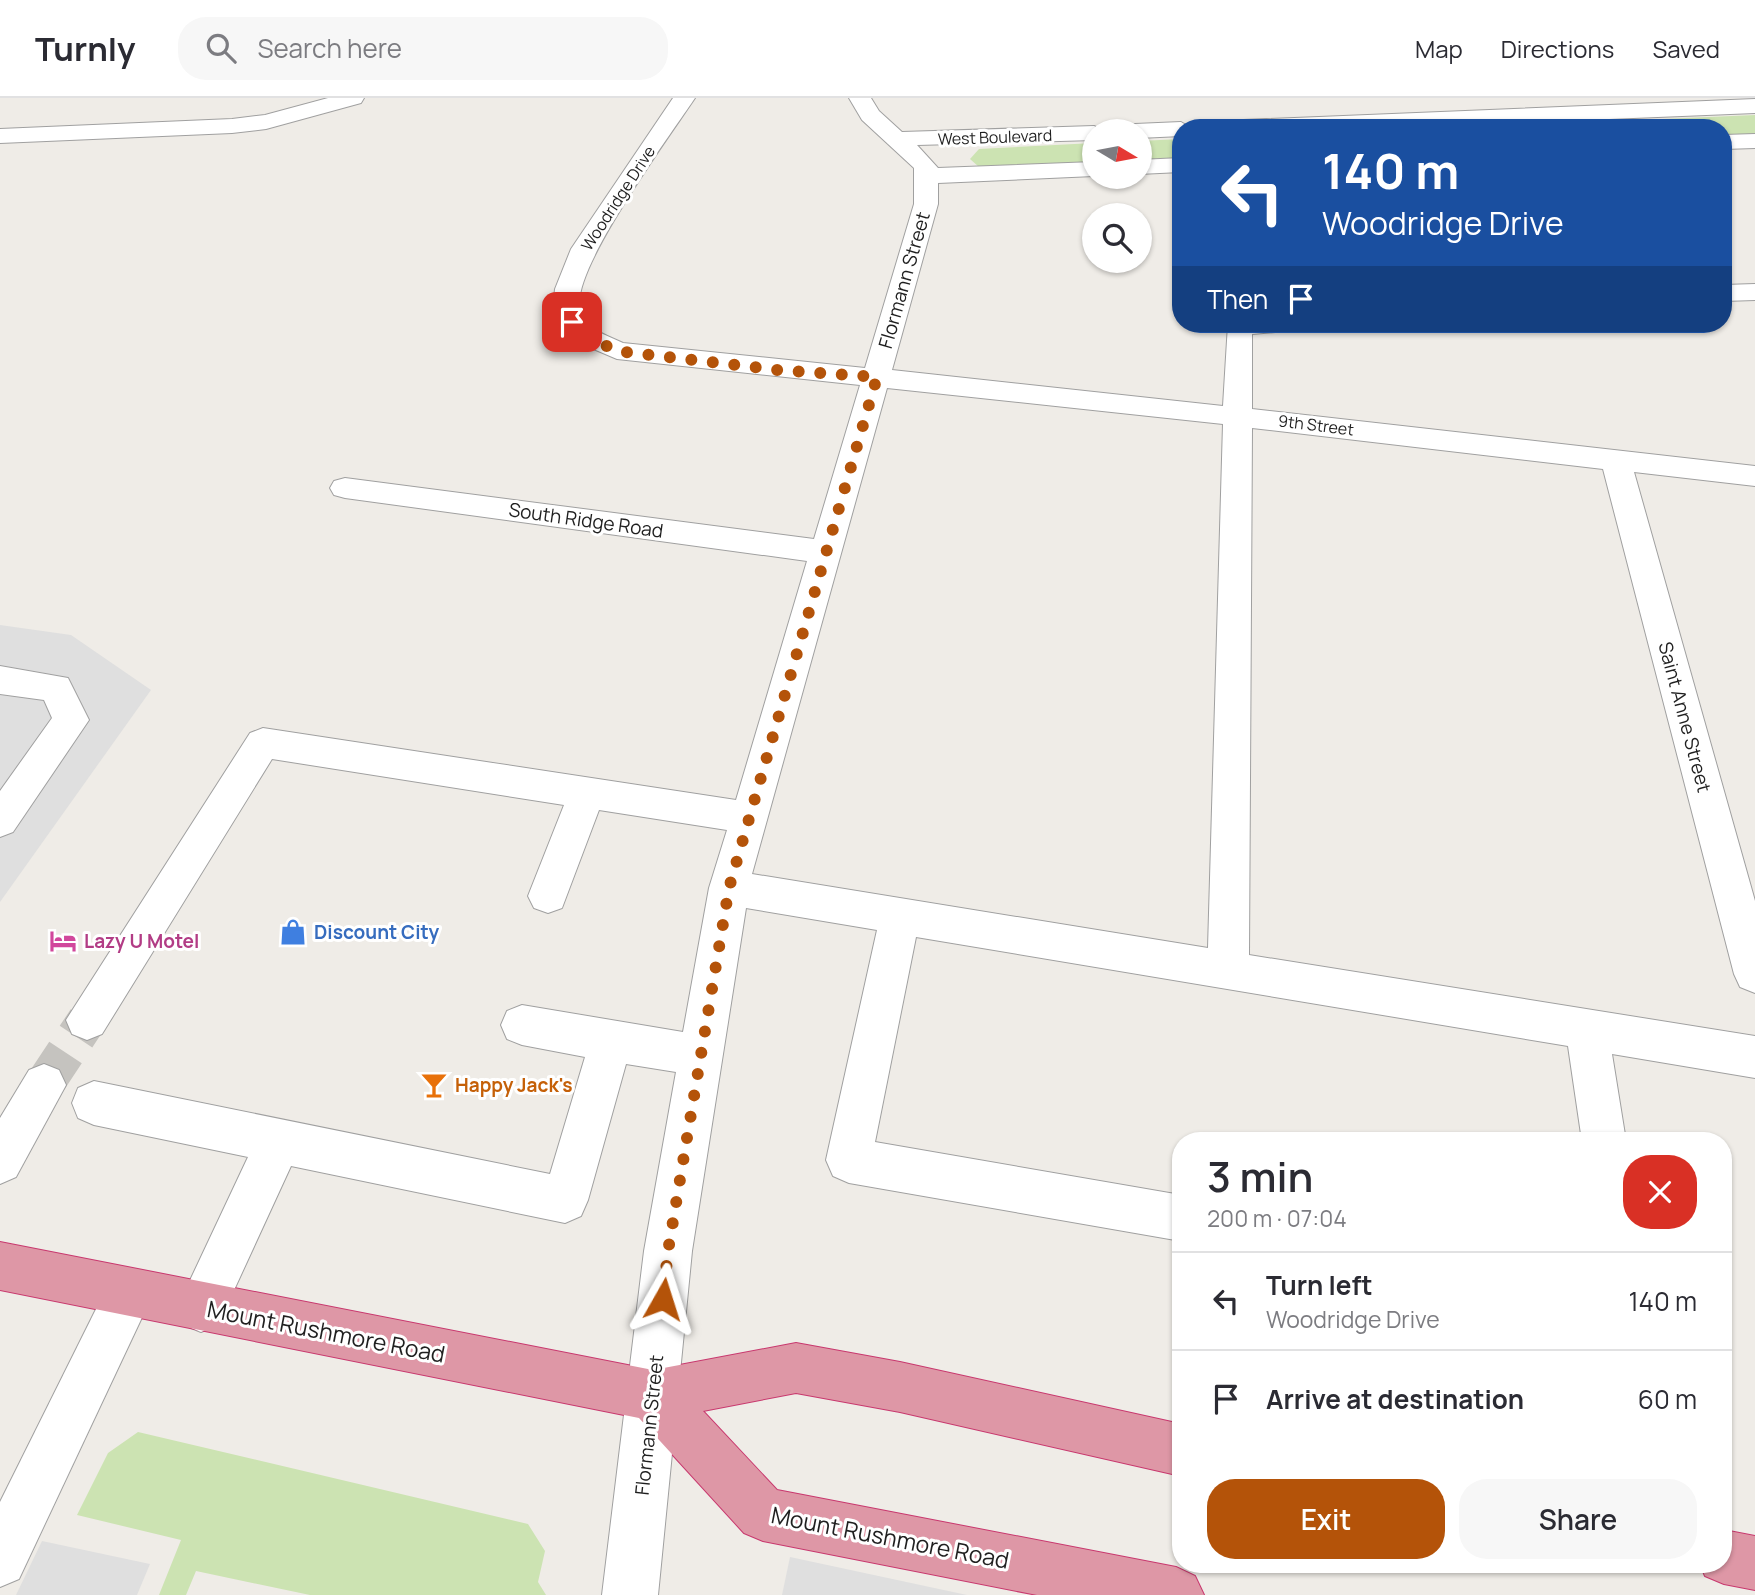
<!DOCTYPE html>
<html lang="en">
<head>
<meta charset="utf-8">
<style>
  :root { --surface:#fff; --page:#f7f7f7; --text:#2b2b33; --muted:#7c7c81; --line:#e1e1e2; --accent:#b45309 }
  body { margin:0; font-family:Manrope,sans-serif; background:var(--page); color:var(--text); height:100vh; display:flex; flex-direction:column; font-size:26px; white-space:nowrap }
  * { box-sizing:border-box; margin:0 }
  p { font-size:23px; color:var(--muted) }
  .icon { flex:none; width:38px; height:38px; fill:none; stroke:currentColor; stroke-width:2; stroke-linecap:round; stroke-linejoin:round }
  .map { position:relative; flex:1; overflow:hidden }
  .details { position:absolute; left:1172px; top:1034px; width:560px; height:441px; display:flex; flex-direction:column; background:var(--surface); border-radius:28px; box-shadow:0 2px 5px #0004 }
  .details>* { flex:none }
  .guide { position:absolute; left:1172px; top:21px; width:560px; height:214px; border-radius:28px; box-shadow:0 2px 5px #0004; background:#1a4fa0; color:#fff; overflow:hidden }
  .needle { width:46px; rotate:100deg }
  .fabs { position:absolute; left:1082px; top:21px; display:grid; gap:14px }
  .fabs a { display:grid; place-items:center; width:70px; height:70px; border-radius:50%; background:var(--surface); box-shadow:0 2px 5px #0004; font-size:35px }
  .pin { position:absolute; display:grid; place-items:center; width:60px; height:60px; color:#fff; margin:-30px; border-radius:14px; box-shadow:0 4px 10px #0006 }
  .me { position:absolute; width:77px; margin:-38px; rotate:6deg; stroke-linejoin:round; filter:drop-shadow(0 0 5px #0008) }
  .turn { display:flex; align-items:center; gap:24px; height:147px; padding:0 35px; font-size:32px }
  .turn .icon { width:91px; height:91px; stroke-width:2.5 }
  .turn b { display:block; font-size:49px; line-height:60px }
  .then { display:flex; align-items:center; height:66px; padding:0 35px; background:#0003; gap:14px; font-size:26px }
  .round { display:grid; place-items:center; flex:none; width:74px; height:74px; border-radius:28px; background:var(--page) }
  .headline { display:flex; align-items:center; justify-content:space-between; height:119px; padding:0 35px }
  h1 { font-size:42px; font-weight:600; line-height:52px }
  .button { display:flex; gap:14px; margin-top:auto; padding:14px 35px }
  .button a { flex:1; height:80px; border-radius:28px; background:var(--accent); color:#fff; font-size:28px; font-weight:600; line-height:80px; text-align:center }
  .button a+a { background:var(--page); color:var(--text) }
  ul { padding:0; list-style:none }
  li { display:flex; align-items:center; gap:21px; height:98px; padding:0 35px; border-top:2px solid var(--line) }
  li div { flex:1 }
  li b { display:block; font-size:26px }
  li em { font-style:normal }
  header { display:flex; align-items:center; gap:42px; box-sizing:border-box; height:98px; padding:0 35px; background:var(--surface); border-bottom:2px solid var(--line) }
  header strong { font-size:33px }
  nav { display:flex; gap:38px; margin-inline-start:auto; font-size:24px }
  .search { width:490px; height:63px; background:var(--page); display:flex; align-items:center; gap:18px; box-sizing:border-box; padding:0 24px; border-radius:28px; color:var(--muted); font-size:26px }
  .map>svg:first-child { display:block }
  .grass { fill:#cce3b2 }
  .parking { fill:#dfdfdf }
  .lines { fill:none; stroke-linecap:round; stroke-linejoin:round }
  .minor-tunnel { stroke:#c5c3bf; stroke-width:39; stroke-dasharray:39 19; stroke-linecap:butt }
  .minor-casing { stroke:#a0a0a0; stroke-width:2 }
  .highway-casing { stroke:#c8386e; stroke-width:2 }
  .minor { fill:#fff; fill-rule:evenodd }
  .highway { fill:#de97a6; fill-rule:evenodd }
  .route { stroke:#b45309; stroke-width:12; stroke-dasharray:0 21.6 }
  .labels { text-anchor:middle; stroke-width:6; stroke-linejoin:round; paint-order:stroke }
  .far-street-label { font-size:16px; fill:#1f1f1f; stroke:#fff }
  .street-label { font-size:19px; fill:#1f1f1f; stroke:#fff }
  .shop-label { font-size:19px; font-weight:bold; fill:#366cbe; stroke:#fff; text-anchor:start }
  .hotel-label { font-size:19px; font-weight:bold; fill:#b23c85; stroke:#fff; text-anchor:start }
  .food-label { font-size:19px; font-weight:bold; fill:#c56008; stroke:#fff; text-anchor:start }
  .near-street-label { font-size:23px; fill:#1f1f1f; stroke:#fff }
</style>
</head>
<body>
<header>
<strong>Turnly</strong>
<div class="search"><svg class="icon" aria-label="search" viewBox="0 0 24 24"><circle cx="10" cy="10" r="6"/><path d="M15 15l6 6"/></svg>Search here</div>
<nav><a>Map</a><a>Directions</a><a>Saved</a></nav>
</header>
<div class="map">
<svg width="1755" height="1497" viewBox="0 0 1755 1497">
  <rect width="100%" height="100%" fill="#efece7"/>
  <g class="grass">
    <polygon points="1755,17 1755,37 1724,38 1724,30 1451,30"/>
    <polygon points="1181,41 1181,61 1139,63 1139,43"/>
    <polygon points="1094,45 1094,65 979,69 970,61 979,51"/>
    <polygon points="138,1334 528,1426 545,1453 538,1484 546,1497 310,1497 196,1473 186,1497 159,1497 181,1442 77,1417 108,1355"/>
  </g>
  <g class="parking">
    <polygon points="0,527 71,537 151,592 0,804"/>
    <polygon points="42,1443 150,1466 137,1497 16,1497"/>
    <polygon points="790,1459 967,1497 782,1497"/>
  </g>
  <g class="lines">
    <polyline class="minor-tunnel" points="44,987 87,922"/>
    <g class="minor-casing">
      <g id="minor">
        <polygon points="328,0 364,0 361,5 266,31 232,35 0,45 0,31 232,21 265,17"/>
        <path d="M673,0h22c-24,36 -124,172 -115,209 4,22 26,28 43,36l242,25 49,-164v-36l-52,-48 -13,-22h22l8,13 23,21 192,-6 10,5h-10v9l-177,5 21,23 156,-6v14l-156,7v21l-46,166 331,36 5,-82h72l-3,6 -45,4v75l503,57v20l-121,-14 121,429v92l-15,-6 -6,-13 -131,-505 -351,-41 -3,527 506,81v42l-143,-24 14,87h-44l-14,-95 -652,-109 -41,205 306,53v46l-332,-58 -16,-7 -7,-16 51,-230 -131,-22 -54,343 -34,344h-56l42,-344 32,-179 -50,-8 -38,136 -7,16 -16,7 -274,-57 -73,159 -17,7 -17,-7 -7,-17 71,-151 -154,-32 -16,-7 -6,-15 6,-15 16,-7 456,93 35,-117 -63,-12 -15,-6 -6,-14 6,-14 15,-6 161,27 26,-144 18,-58 -128,-20 -37,98 -14,5 -14,-5 -6,-12 36,-91 -292,-46 -170,275 -15,6 -15,-6 -6,-14 184,-287 13,-5 473,72 71,-239 -462,-63 -11,-3 -4,-7 4,-7 11,-3 469,61 46,-154 -243,-26 -47,-20 -4,-6 -13,-26 2,-18 16,-40zM887,290l336,36 -15,524 -456,-74z"/>
        <polygon points="1755,1 1755,15 1390,30 1209,30 1220,23"/>
        <polygon points="1181,24 1191,30 1181,30 1181,38 1139,40 1139,33 1124,33 1135,26"/>
        <polygon points="1755,36 1755,50 1724,51 1724,37"/>
        <polygon points="1181,60 1181,74 1139,76 1139,62"/>
        <polygon points="1755,186 1755,202 1724,203 1724,187"/>
        <polygon points="0,568 68,580 89,622 13,734 0,739 0,693 52,620 44,602 0,596"/>
        <polygon points="44,966 59,972 66,987 16,1079 0,1086 0,1020 29,972"/>
        <polygon points="129,1172 146,1179 153,1196 19,1481 0,1489 0,1404 112,1179"/>
      </g>
    </g>
    <g class="highway-casing">
      <g id="highway">
        <polygon points="0,1144 653,1272 796,1245 900,1264 1181,1326 1181,1378 900,1314 796,1295 703,1313 777,1392 1176,1469 1195,1478 1204,1497 1037,1497 763,1443 744,1435 639,1320 0,1192"/>
        <polygon points="1724,1432 1755,1438 1755,1492 1724,1486 1705,1478 1700,1466 1724,1466"/>
      </g>
    </g>
    <use href="#minor" class="minor"/>
    <use href="#highway" class="highway"/>
  </g>
  <g class="lines">
    <polyline class="route" points="572,224 580,235 617,253 778,272 877,279 729,790 668,1153 663,1201"/>
  </g>
  <defs>
    <g id="shop-bare" transform="scale(2.1)"><path d="M-5-2.5h2.3a2.7 3.5 0 0 1 5.4 0H5L5.5 6h-11ZM-1.5-2.5h3a1.5 2.3 0 0 0-3 0Z" fill="#3f7fe0" stroke="#fff" stroke-width="2.5" paint-order="stroke"/></g>
    <g id="hotel-bare" transform="scale(2.1)"><path d="M-6-4.5h1.5V1H6V5H4.5V3h-9V5H-6ZM-4 0a1.8 1.8 0 1 1 3.6 0ZM.5 0V-2.5h3Q6-2.5 6 0Z" fill="#d1479c" stroke="#fff" stroke-width="2.5" paint-order="stroke"/></g>
    <g id="bar-bare" transform="scale(2.1)"><path d="M-6-5H6L.8 .8V4.5H3.5V6h-7V4.5H-.8V.8Z" fill="#e8710a" stroke="#fff" stroke-width="2.5" paint-order="stroke"/></g>
  </defs>
  <g fill-rule="evenodd">
    <use href="#shop-bare" x="293" y="834"/>
    <use href="#hotel-bare" x="63" y="843"/>
    <use href="#bar-bare" x="434" y="987"/>
  </g>
  <g class="labels">
    <g class="far-street-label">
      <text transform="translate(995 39) rotate(-2)" y="6">West Boulevard</text>
      <text transform="translate(618 100) rotate(-57)" y="6">Woodridge Drive</text>
      <text transform="translate(1316 327) rotate(7)" y="6">9th Street</text>
    </g>
    <g class="street-label">
      <text transform="translate(904 182) rotate(-74)" y="7">Flormann Street</text>
      <text transform="translate(586 422) rotate(8)" y="7">South Ridge Road</text>
      <text transform="translate(1685 619) rotate(75)" y="7">Saint Anne Street</text>
      <text transform="translate(649 1327) rotate(-84)" y="7">Flormann Street</text>
    </g>
    <g class="shop-label">
      <text x="314" y="841">Discount City</text>
    </g>
    <g class="hotel-label">
      <text x="84" y="850">Lazy U Motel</text>
    </g>
    <g class="food-label">
      <text x="455" y="994">Happy Jack's</text>
    </g>
    <g class="near-street-label">
      <text transform="translate(326 1234) rotate(11)" y="8">Mount Rushmore Road</text>
      <text transform="translate(890 1440) rotate(11)" y="8">Mount Rushmore Road</text>
    </g>
  </g>
</svg>
<div class="fabs">
<a><svg class="needle" viewBox="-14 -14 28 28"><path d="M0-13l5 13h-10z" fill="#e53935"/><path d="M0 13l5-13h-10z" fill="#7c7c81"/></svg></a>
<a><svg class="icon" aria-label="search" viewBox="0 0 24 24"><circle cx="10" cy="10" r="6"/><path d="M15 15l6 6"/></svg></a>
</div>
<div class="pin" style="left:572px;top:224px;background:#d93025"><svg class="icon" aria-label="arrive" viewBox="0 0 24 24"><path d="M6 21V4h12l-3 4 3 4H6"/></svg></div>
<svg class="me" style="left:663px;top:1201px" viewBox="-20 -20 40 40"><path d="M0-17L14 15 0 8-14 15z" fill="#b45309" stroke="#fff" stroke-width="4"/></svg>
<div class="guide">
<div class="turn"><svg class="icon" aria-label="left" viewBox="0 0 24 24"><path d="M17 20v-9H6M10 6l-5 5 5 5"/></svg><div><b>140 m</b>Woodridge Drive</div></div>
<div class="then">Then<svg class="icon" aria-label="arrive" viewBox="0 0 24 24"><path d="M6 21V4h12l-3 4 3 4H6"/></svg></div>
</div>
<section class="details">
<div class="headline"><div><h1>3 min</h1><p>200 m · 07:04</p></div><a class="round" style="background:#d93025;color:#fff"><svg class="icon" aria-label="close" viewBox="0 0 24 24"><path d="M6 6l12 12M18 6L6 18"/></svg></a></div>
<ul>
<li><svg class="icon" aria-label="left" viewBox="0 0 24 24"><path d="M17 20v-9H6M10 6l-5 5 5 5"/></svg><div><b>Turn left</b><p>Woodridge Drive</p></div><em>140 m</em></li>
<li><svg class="icon" aria-label="arrive" viewBox="0 0 24 24"><path d="M6 21V4h12l-3 4 3 4H6"/></svg><div><b>Arrive at destination</b></div><em>60 m</em></li>
</ul>
<div class="button"><a>Exit</a><a>Share</a></div>
</section>
</div>
</body>
</html>
